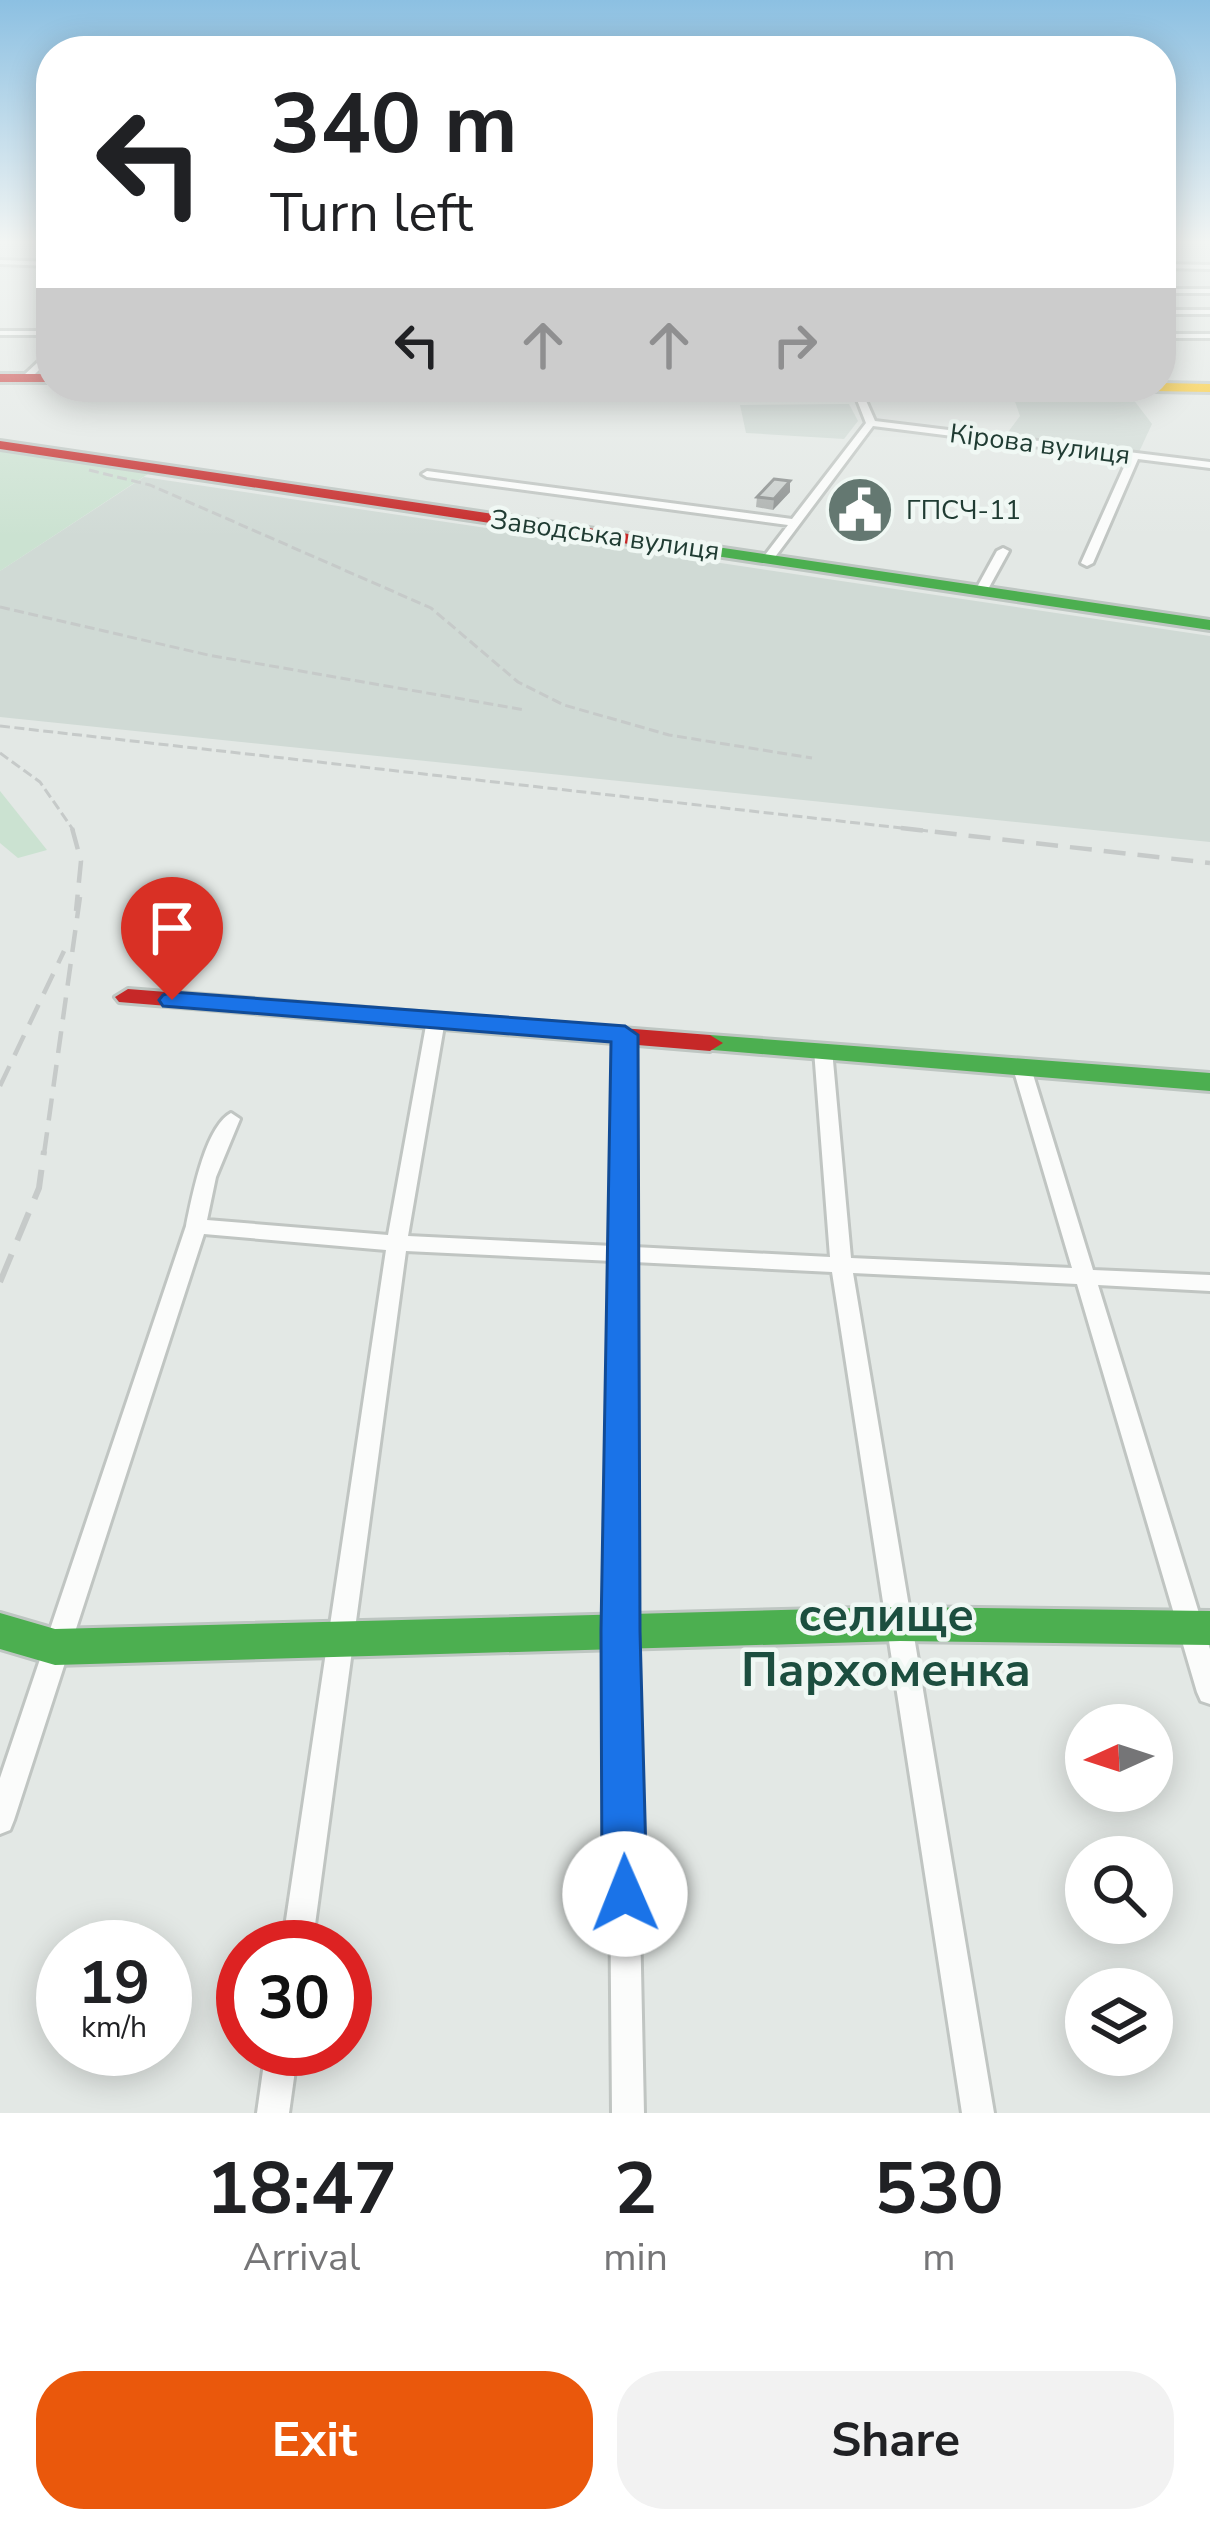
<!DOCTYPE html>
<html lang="en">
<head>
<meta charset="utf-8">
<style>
  :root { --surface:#fff; --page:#f2f2f2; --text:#202124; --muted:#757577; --accent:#ea580c }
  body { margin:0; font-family:"Nunito Sans",sans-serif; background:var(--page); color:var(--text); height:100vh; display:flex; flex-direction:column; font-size:45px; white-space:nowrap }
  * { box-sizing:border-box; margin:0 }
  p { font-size:39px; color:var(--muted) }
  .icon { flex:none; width:66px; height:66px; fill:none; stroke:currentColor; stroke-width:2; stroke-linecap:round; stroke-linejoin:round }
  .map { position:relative; height:2113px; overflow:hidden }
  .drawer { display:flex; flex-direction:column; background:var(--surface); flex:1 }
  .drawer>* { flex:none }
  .hud { position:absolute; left:36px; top:36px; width:1140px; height:366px; border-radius:48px; box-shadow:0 6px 30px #0003; background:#fff; color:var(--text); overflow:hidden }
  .needle { width:78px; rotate:267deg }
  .controls { position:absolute; left:1065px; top:1704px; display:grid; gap:24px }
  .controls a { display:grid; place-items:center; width:108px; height:108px; border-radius:50%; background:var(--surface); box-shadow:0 6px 30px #0003; font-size:60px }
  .speed { position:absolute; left:36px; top:1920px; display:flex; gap:24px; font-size:60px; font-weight:700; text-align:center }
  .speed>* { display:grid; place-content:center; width:156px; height:156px; border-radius:50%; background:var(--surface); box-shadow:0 6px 30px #0003; line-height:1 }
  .speed small { font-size:30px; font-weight:400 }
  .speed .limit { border:18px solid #d22; background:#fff; color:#111 }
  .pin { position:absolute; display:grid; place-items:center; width:102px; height:102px; color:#fff; margin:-123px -51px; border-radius:50% 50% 50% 0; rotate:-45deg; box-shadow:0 0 12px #0007 }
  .pin .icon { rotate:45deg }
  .me { position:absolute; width:132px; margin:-66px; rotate:359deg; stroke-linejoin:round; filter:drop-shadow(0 0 9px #0008) }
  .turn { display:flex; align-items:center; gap:42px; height:252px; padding:0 36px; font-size:54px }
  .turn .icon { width:156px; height:156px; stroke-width:2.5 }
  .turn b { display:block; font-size:84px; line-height:102px }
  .lanes { display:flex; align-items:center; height:114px; padding:0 36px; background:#0003; justify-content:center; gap:60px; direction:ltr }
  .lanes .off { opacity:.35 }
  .eta { display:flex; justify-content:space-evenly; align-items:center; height:204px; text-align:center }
  .eta b { font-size:72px; font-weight:700; line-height:84px }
  .action { display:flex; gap:24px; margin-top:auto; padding:24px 36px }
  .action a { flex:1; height:138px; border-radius:48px; background:var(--accent); color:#fff; font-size:48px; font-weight:700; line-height:138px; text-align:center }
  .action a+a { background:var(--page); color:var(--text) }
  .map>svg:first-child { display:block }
  .built { fill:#d0dad5 }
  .green { fill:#cbe2d1 }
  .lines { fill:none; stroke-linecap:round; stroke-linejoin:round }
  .street-casing { stroke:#c0c5c2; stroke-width:6 }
  .fast-casing { stroke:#bec6c2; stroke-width:6 }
  .slow-casing { stroke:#bec6c2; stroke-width:6 }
  .jam-casing { stroke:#bec6c2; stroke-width:6 }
  .street { fill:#fbfcfb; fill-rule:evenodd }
  .fast { fill:#4caf50; fill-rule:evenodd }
  .slow { fill:#ffc107; fill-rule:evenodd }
  .jam { fill:#c62828; fill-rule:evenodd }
  .rail-far2 { stroke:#c6cac9; stroke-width:3; stroke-dasharray:10 4.5; stroke-linecap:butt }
  .rail-far1 { stroke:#c6cac9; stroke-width:4.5; stroke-dasharray:22 12; stroke-linecap:butt }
  .rail { stroke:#c6cac9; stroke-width:6; stroke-dasharray:30 15; stroke-linecap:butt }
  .wall { fill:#aeb2b0 }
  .shaded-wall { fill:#8d9190 }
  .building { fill:#cacfcd; stroke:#8d9190; stroke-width:3 }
  .route { fill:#1a73e8; stroke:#114b97; stroke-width:3 }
  .labels { text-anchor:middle; stroke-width:9; stroke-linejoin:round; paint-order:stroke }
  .far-street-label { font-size:27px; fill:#203c33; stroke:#f0f8f4 }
  .far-poi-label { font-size:27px; fill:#203c33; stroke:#f0f8f4; text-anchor:start }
  .near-quarter-label { font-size:48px; font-weight:bold; fill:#1c4e3f; stroke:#f0f8f4 }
</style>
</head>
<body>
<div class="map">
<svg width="1210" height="2113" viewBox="0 0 1210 2113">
  <rect width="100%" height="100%" fill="#e3e8e5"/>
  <g class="built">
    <polygon points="1012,393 1130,395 1152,424 1139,452 1005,436 1020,416"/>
    <polygon points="849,404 858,421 844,439 746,433 740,405"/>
    <polygon points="144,477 1210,636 1210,842 0,717 0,571"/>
  </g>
  <g class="green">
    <polygon points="0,450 151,472 0,571"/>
    <polygon points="0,791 47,850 18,858 0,843"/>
  </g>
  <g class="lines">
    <g class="street-casing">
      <g id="street">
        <polygon points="0,260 51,262 51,266 0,264"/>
        <polygon points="1161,264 1210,265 1210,269 1161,268"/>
        <rect x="1161" y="289" width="49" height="4"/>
        <rect x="1161" y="310" width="49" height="4"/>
        <rect x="0" y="331" width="51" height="4"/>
        <rect x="1161" y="334" width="49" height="4"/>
        <polygon points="51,350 51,358 29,380 23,380 23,376"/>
        <polygon points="852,387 860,387 875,421 1210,462 1210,468 1138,459 1093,563 1087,566 1081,563 1128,458 873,426 772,561 768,562 762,559 788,525 427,477 422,474 427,471 792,519 866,423"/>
        <polygon points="1003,548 1009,551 987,591 977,593 975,591 997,551"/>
        <path d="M436,1015l9,5 -37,216 205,10 3,-211 9,-5 9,5v212l196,10 -16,-207 9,-6 9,6 19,208 221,10 -59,-200 9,-6 9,6 62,202 117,5v16l-112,-6 112,364v55l-9,-3 -4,-9 -120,-408 -224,-11 141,840h-32l-130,-841 -198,-10v369l10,482h-32l-4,-482 5,-370 -207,-10 -94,696h-30l104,-697 -182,-16 -190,586 -4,10 -10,4v-56l186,-552c6,-29 19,-99 45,-113l9,6 -24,58 -9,43 181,15 39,-215z"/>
        <polygon points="266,2049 298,2049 289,2113 257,2113"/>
      </g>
    </g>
    <g class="fast-casing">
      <g id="fast">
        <polygon points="649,537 1210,620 1210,630 643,545 643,539"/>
        <polygon points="710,1035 1210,1073 1210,1091 701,1049 697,1043"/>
        <polygon points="900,1607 1210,1611 1210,1645 900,1641 55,1665 0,1649 0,1613 55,1629"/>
      </g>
    </g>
    <g class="slow-casing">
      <polygon id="slow" points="1161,383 1210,384 1210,392 1154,391 1147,387 1161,387"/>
    </g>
    <g class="jam-casing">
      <g id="jam">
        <rect x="0" y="374" width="51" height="8"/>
        <polygon points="0,441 649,537 657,542 649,547 0,449"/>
        <polygon points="128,989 710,1035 723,1043 710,1051 119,1002 115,997"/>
      </g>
    </g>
    <use href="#street" class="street"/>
    <use href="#fast" class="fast"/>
    <use href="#slow" class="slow"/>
    <use href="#jam" class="jam"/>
    <g class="rail-far2">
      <polyline points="89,470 150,485 431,608 518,682 564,705 669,735 812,758"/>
      <polyline points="0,607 208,655 525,710"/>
      <polyline points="0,726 928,831"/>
      <polyline points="0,753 40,782 74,831"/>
    </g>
    <g class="rail-far1">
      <polyline points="72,828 81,861 76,911"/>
      <polyline points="901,828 1210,863"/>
      <polyline points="0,1086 64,951"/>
      <polyline points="44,1154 80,897"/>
    </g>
    <polyline class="rail" points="0,1282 39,1188 44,1151"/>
  </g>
  <polygon class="wall" points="790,481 790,492 773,510 756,507 757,497"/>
  <polygon class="shaded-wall" points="790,481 790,492 773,510 774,499"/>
  <polygon class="building" points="774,479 790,481 774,499 757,497"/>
  <linearGradient id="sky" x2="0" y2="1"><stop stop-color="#8cc0e2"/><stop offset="0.45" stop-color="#f2f5f3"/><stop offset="1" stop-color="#f2f5f3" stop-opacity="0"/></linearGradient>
  <rect width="1210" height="537" fill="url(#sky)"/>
  <polygon class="route" points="172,992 625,1026 638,1035 640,1631 647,1894 640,1910 625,1917 609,1910 602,1894 601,1631 611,1042 163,1006 159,1000 163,995"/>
  <defs>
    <g id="civic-disc" transform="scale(3.45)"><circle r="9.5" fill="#647871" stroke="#f0f8f4"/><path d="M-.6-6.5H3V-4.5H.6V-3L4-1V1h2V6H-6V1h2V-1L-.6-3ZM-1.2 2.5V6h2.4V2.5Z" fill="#fff"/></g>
  </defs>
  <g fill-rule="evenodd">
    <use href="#civic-disc" x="860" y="510"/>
  </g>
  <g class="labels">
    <g class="far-street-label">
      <text transform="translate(1040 444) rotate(7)" y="9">Кірова вулиця</text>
      <text transform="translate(605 535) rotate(8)" y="9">Заводська вулиця</text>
    </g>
    <g class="far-poi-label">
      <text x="906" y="519">ГПСЧ-11</text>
    </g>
    <g class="near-quarter-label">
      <text x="886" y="1631">селище<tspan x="886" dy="55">Пархоменка</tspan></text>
    </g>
  </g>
</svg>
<div class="controls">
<a><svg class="needle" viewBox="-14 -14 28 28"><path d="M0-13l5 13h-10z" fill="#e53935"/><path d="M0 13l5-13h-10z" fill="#757577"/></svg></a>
<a><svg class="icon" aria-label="search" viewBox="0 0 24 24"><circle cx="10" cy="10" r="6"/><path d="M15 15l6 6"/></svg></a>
<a><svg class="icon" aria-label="layers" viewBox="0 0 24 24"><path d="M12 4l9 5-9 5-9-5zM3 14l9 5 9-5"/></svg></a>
</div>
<div class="speed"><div>19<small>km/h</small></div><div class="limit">30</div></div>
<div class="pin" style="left:172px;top:1000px;background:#d93025"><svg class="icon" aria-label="arrive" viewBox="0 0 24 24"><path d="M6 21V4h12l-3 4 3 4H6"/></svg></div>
<svg class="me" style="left:625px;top:1894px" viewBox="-20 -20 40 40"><circle r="19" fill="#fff"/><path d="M0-13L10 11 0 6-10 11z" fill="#1a73e8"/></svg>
<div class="hud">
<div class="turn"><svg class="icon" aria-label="left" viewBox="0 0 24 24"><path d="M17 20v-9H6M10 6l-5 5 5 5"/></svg><div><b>340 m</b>Turn left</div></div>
<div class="lanes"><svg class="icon" aria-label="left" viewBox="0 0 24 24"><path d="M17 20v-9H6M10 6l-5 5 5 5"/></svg><svg class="icon off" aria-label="ahead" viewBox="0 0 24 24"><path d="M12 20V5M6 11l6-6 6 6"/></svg><svg class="icon off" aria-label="ahead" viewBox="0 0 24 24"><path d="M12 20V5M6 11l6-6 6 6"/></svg><svg class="icon off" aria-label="right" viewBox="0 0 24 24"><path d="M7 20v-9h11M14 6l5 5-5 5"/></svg></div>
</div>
</div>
<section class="drawer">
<div class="eta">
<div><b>18:47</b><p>Arrival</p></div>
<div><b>2</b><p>min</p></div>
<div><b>530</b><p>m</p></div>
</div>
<div class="action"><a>Exit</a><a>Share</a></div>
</section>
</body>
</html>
